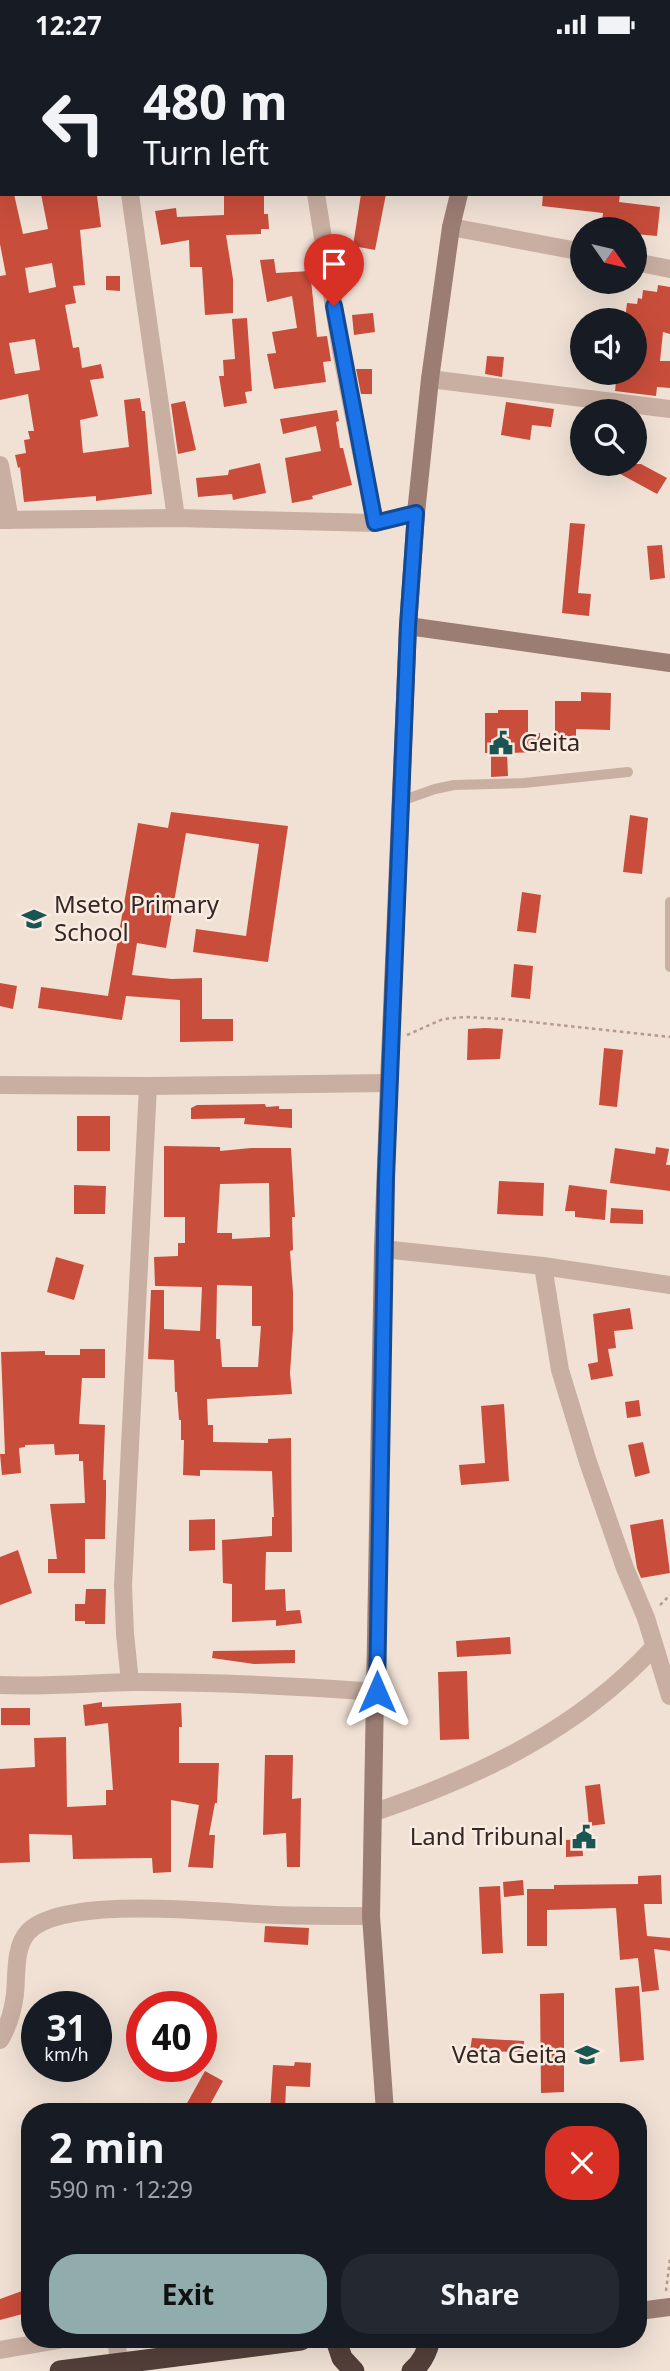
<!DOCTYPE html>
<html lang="en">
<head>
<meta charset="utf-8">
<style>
  :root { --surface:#171b24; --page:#242831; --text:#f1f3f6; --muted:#9ea1a6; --accent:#90acac }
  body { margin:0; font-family:"Noto Sans",sans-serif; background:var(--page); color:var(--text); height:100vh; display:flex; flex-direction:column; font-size:26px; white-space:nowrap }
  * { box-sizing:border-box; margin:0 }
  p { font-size:23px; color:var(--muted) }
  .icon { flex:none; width:38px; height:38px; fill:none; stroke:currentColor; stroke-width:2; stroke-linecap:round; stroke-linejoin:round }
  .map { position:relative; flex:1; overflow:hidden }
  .drawer { position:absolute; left:21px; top:2054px; width:626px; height:245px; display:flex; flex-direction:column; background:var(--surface); border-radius:28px; box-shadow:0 7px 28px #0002 }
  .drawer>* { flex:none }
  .banner { position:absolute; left:0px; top:0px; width:670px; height:147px; box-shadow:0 7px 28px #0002; background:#171b24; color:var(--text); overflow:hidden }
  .needle { width:46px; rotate:124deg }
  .tools { position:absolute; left:570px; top:168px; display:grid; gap:14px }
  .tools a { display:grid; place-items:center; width:77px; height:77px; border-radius:50%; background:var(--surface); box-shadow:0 7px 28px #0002; font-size:35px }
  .speed { position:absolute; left:21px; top:1942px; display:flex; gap:14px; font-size:35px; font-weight:700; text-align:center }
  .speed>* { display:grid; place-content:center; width:91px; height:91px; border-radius:50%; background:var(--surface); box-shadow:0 7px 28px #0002; line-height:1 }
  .speed small { font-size:18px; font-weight:400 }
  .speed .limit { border:10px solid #d22; background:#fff; color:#111 }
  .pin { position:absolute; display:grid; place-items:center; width:60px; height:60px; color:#fff; margin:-72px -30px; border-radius:50% 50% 50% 0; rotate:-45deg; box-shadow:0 0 7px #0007 }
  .pin .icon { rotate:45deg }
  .me { position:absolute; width:77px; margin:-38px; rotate:0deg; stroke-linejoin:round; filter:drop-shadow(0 0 5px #0008) }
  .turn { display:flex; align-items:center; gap:24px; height:147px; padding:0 28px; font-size:32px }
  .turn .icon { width:91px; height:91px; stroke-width:2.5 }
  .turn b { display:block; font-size:49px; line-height:60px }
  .round { display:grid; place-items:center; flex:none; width:74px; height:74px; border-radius:28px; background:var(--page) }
  .overview { display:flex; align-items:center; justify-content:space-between; height:119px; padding:0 28px }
  h1 { font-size:42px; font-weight:700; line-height:52px }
  .cta { display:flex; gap:14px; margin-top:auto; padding:14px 28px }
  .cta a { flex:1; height:80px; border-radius:28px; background:var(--accent); color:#111; font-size:28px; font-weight:700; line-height:80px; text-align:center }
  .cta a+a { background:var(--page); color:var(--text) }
  .status { display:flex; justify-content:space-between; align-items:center; height:49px; padding:0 35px; background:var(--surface); direction:ltr }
  .status svg { height:19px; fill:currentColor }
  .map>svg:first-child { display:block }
  .building { fill:#c94d3b; fill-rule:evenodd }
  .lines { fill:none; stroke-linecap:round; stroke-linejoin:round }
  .path { stroke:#b4998c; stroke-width:2.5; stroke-dasharray:3.5 3.5; stroke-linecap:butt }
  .lane { stroke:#c9afa2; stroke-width:10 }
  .street { stroke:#c9afa2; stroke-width:18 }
  .secondary { stroke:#9c7d73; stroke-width:18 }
  .highway { stroke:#54403b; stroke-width:21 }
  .route-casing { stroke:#114b97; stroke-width:18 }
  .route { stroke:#1a73e8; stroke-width:12 }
  .labels { text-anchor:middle; stroke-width:5; stroke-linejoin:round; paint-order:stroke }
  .poi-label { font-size:24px; fill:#332724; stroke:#f9ebe1; text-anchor:start }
</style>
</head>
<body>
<div class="status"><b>12:27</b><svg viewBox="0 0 49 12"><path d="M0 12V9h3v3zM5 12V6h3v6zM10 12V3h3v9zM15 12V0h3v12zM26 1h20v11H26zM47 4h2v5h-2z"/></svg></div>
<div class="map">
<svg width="670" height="2322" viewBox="0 0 670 2322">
  <rect width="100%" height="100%" fill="#f1e1d5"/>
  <g class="building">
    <path d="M0,145h14l9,40 25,-5 -7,-35 56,2 4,31 -21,3 5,55 -12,1 3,17 -11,2 8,43 6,-1 3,21 19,-4 3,14 -14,2 8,36 -18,4 3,33 46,-6 -5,-47 16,-2 2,13h3l7,83 -56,7v-5l-72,6 -4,-35 -2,1 -3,-13 11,-2 -2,-13 6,-1 -2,-8h6l-6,-37 -28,6v-124l6,-1 -6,-31zM52,214l4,24 -27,6 -4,-25zM35,290l5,31 -25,4 -6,-31z"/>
    <polygon points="224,145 264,145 264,165 268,165 269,180 261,180 261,185 226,186 233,230 233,264 205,266 202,218 190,218 189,191 161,196 155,162 176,159 177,168 224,166"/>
    <polygon points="361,145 386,145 375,201 353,197"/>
    <polygon points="543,145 620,145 619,153 660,158 657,187 635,185 635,180 601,180 603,164 542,157"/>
    <polygon points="274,210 276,224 310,222 317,288 327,287 331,312 323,313 326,333 274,340 267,305 276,304 272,283 297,279 292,247 267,253 260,211"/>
    <polygon points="106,227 120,227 120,242 106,241"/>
    <polygon points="658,236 670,238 670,285 663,283 660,312 670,312 670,339 657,338 656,347 615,342 617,324 635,324 635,271 625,271 627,254 637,255 638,249 642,250 643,241 657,243"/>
    <polygon points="373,264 375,283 354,286 352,266"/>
    <polygon points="247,269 252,342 245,343 247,354 224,358 219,327 224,327 223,311 235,310 232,270"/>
    <polygon points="487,307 504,308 502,328 485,325"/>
    <polygon points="356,320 372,320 372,345 361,345"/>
    <polygon points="185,352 196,401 178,405 171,355"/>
    <polygon points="506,353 554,360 551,378 532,376 530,391 501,386"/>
    <polygon points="337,361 339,372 336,373 340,399 343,399 352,436 312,447 313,450 292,454 285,409 321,402 316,377 283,385 280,370"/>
    <polygon points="260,414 266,444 233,451 232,445 198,448 196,429 228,426 229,421"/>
    <polygon points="602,415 641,415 667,429 657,445"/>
    <polygon points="570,474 585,475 578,544 591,545 589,567 562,564"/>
    <polygon points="662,496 665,529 650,531 647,497"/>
    <polygon points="581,643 611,644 610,681 576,680 576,687 555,688 555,652 581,652"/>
    <polygon points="498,661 528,661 528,685 540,684 540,703 507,704 508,727 491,728 491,704 485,704 485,664 498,664"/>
    <polygon points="171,763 288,777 268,913 193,903 196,880 246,887 259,795 186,784 166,899 137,894 132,926 172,930 202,929 202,970 233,970 233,992 180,993 180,951 126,947 122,971 38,959 41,938 108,947 138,774 168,779"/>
    <polygon points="630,766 648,769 642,825 623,823"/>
    <polygon points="522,843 541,846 536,884 517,882"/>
    <polygon points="514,915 533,917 530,950 511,948"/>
    <polygon points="0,934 17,937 13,960 0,957"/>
    <polygon points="485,979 503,980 500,1010 467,1011 468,980"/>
    <polygon points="604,999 623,1001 617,1058 599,1056"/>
    <polygon points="265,1055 266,1058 279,1057 279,1060 292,1060 292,1079 244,1075 245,1069 191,1070 191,1059 197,1056"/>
    <rect x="77" y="1067" width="33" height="35"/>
    <path d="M164,1097l56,1v4l31,-3h40l4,69h-3l1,33 -3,1 3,41v37l-3,44 2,21 -85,5 1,26h5v17l55,1v-4l23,-1 1,114h-26l-1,38 20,-1 1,22 14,-1 2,13 -26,3v-6l-44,2v-38l-9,-1 -1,-43 50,-4v-19h2l-2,-46 -72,-1v6l-17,-1 1,-35h-3v-20h-2l-2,-28h-2l-1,-32 -26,-1 3,-69h13v39l36,2 2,-44 -47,-1 -1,-29 24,-1v-13h7v-26h-21zM269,1134l1,54 -38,2v-6h-15l3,-49zM217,1236l35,1v40h9l-3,41h-36l-2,-28h-4z"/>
    <polygon points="656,1098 669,1100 666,1116 670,1116 670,1142 610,1134 615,1099 655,1105"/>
    <polygon points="499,1132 544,1134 543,1167 497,1165"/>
    <polygon points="74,1136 106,1137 105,1165 74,1165"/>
    <polygon points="569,1136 607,1141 605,1171 575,1168 575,1162 565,1162"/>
    <polygon points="611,1159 643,1161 643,1175 610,1174"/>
    <polygon points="56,1208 84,1216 74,1251 47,1243"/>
    <polygon points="630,1259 633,1280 614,1282 616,1299 608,1300 613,1327 591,1331 588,1315 598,1313 593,1265"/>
    <polygon points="80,1300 105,1300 105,1329 82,1329 79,1375 105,1376 103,1431 106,1431 106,1447 105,1490 85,1490 85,1524 48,1524 48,1510 57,1510 50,1455 85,1454 83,1412 79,1412 79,1405 55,1406 54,1395 25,1396 25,1398 19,1399 21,1424 2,1426 0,1405 5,1405 1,1303 45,1302 45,1306 80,1306"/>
    <polygon points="639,1351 641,1367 627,1369 625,1353"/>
    <polygon points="504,1355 509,1432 461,1436 459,1416 485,1414 481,1357"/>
    <polygon points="643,1393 650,1424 635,1428 628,1396"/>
    <polygon points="215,1470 215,1501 189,1502 189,1471"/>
    <polygon points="663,1470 670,1524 641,1529 637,1519 630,1476"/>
    <polygon points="18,1501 32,1544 0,1556 0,1508"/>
    <polygon points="86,1540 106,1540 105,1575 85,1575 85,1572 75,1572 75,1555 85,1555"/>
    <polygon points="510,1588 511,1605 457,1608 456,1592"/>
    <polygon points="295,1601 295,1614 254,1615 212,1609 213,1602"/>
    <polygon points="467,1622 469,1690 440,1691 438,1623"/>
    <polygon points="102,1653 102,1658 181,1654 182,1678 179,1678 179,1714 219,1714 217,1754 215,1754 209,1786 215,1786 213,1819 188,1818 199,1756 171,1751 171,1823 153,1824 152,1809 73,1810 72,1786 29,1785 30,1813 0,1814 0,1720 35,1718 34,1689 66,1688 67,1758 106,1756 106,1741 113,1741 108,1674 85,1677 83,1656"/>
    <rect x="1" y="1659" width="29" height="17"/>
    <polygon points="265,1706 293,1706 292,1750 301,1749 300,1818 287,1818 286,1784 263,1786"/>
    <polygon points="600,1735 605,1775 589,1777 585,1737"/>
    <polygon points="582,1790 583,1807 566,1808 566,1791"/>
    <polygon points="661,1826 662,1855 644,1855 647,1887 670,1889 670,1902 654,1900 659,1941 642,1943 638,1909 620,1911 616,1859 547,1861 547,1897 527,1897 527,1840 554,1840 554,1836 638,1835 638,1827"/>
    <polygon points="523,1831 524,1846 504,1848 503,1833"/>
    <polygon points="500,1837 503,1904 482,1905 479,1838"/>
    <polygon points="265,1877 309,1879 308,1896 264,1893"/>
    <polygon points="639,1937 644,2011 620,2013 615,1939"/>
    <polygon points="564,1944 564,2043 541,2044 540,1945"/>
    <polygon points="472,1989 524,1992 524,2003 470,2002"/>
    <polygon points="295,2013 311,2014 310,2038 286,2037 285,2063 270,2063 273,2016 294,2017"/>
    <polygon points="205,2022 223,2032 206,2063 199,2063 186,2056"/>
    <polygon points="22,2242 23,2249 30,2248 30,2263 0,2271 0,2250"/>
  </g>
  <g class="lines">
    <g class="path">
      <polyline points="407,986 443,970 465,968 504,970 670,988"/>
      <polyline points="660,1556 670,1546"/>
      <polyline points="666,2242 670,2210"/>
    </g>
    <g class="lane">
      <polyline points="401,752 435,740 454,736 524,734 628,723"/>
      <polyline points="670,853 670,918"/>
    </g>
    <g class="street">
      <polyline points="109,0 109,2"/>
      <polyline points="293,0 294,2"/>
      <polyline points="130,145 176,469"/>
      <polyline points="316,145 341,302 375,474"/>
      <polyline points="451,178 583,203"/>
      <polyline points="635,213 670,220"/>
      <polyline points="430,330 670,360"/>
      <polyline points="0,416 10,471"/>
      <polyline points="0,471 176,469 375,474 416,464"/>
      <polyline points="0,1036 148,1037 389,1034"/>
      <polyline points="383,1200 543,1217 670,1236"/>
      <polyline points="543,1217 560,1321 588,1413 625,1519 646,1569 670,1647"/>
      <polyline points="130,1633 125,1585 123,1537 148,1037"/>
      <path d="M0,1636c45,2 89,-2 135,-3 81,0 161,4 242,10"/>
      <path d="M375,1763c103,-35 204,-83 279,-165"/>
      <path d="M0,1991c8,-13 13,-30 15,-46 2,-18 -1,-47 13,-62 36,-38 194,-19 247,-17 32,1 64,1 96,1"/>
      <polyline points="114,2291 117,2296 119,2314"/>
      <polyline points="0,2301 59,2291"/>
    </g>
    <g class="secondary">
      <polyline points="492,2 492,0"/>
      <polyline points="408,577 670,614"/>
      <polyline points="385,2063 371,1867 383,1200 389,1034 408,577 416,464 430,330 451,178 459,145"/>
      <polyline points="639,2262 670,2258"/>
    </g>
    <g class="highway">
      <polyline points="336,2291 342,2309 354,2322"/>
      <polyline points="60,2322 301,2291"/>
      <path d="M412,2322c10,-8 15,-19 18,-31"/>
    </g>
  </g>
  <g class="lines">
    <g class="route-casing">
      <polyline id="route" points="334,257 375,474 416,464 408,577 386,1129 377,1643"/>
    </g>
    <use href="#route" class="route"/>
  </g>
  <defs>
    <g id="civic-bare" transform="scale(1.89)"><path d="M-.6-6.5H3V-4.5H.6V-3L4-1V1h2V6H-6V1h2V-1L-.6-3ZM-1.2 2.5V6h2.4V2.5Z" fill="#195552" stroke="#f9ebe1" stroke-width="2.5" paint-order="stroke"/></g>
    <g id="school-bare" transform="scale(1.89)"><path d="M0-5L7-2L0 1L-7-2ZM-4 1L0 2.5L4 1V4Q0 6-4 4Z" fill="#195552" stroke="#f9ebe1" stroke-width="2.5" paint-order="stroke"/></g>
    <g id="university-bare" transform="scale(1.89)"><path d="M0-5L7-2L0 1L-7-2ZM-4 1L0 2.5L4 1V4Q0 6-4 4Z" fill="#195552" stroke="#f9ebe1" stroke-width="2.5" paint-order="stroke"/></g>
  </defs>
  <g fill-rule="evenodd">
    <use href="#civic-bare" x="501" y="694"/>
    <use href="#school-bare" x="34" y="870"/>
    <use href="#civic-bare" x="584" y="1788"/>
    <use href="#university-bare" x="587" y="2006"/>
  </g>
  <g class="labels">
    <g class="poi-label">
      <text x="521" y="702">Geita</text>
      <text x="54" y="864">Mseto Primary<tspan x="54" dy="28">School</tspan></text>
      <text x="564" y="1796" text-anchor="end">Land Tribunal</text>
      <text x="567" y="2014" text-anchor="end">Veta Geita</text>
    </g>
  </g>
</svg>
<div class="tools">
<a><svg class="needle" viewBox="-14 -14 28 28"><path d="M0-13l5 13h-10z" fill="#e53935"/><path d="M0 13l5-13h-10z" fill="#9ea1a6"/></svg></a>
<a><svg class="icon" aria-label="sound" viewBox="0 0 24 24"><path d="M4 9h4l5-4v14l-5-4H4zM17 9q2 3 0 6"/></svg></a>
<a><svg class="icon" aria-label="search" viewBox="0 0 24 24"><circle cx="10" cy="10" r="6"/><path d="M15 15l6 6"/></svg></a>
</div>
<div class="speed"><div>31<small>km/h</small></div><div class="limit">40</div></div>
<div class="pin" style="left:334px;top:257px;background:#d93025"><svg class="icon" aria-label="arrive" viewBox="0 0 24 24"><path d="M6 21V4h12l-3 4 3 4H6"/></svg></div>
<svg class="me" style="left:377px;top:1643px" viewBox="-20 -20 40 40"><path d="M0-17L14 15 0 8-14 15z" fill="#1a73e8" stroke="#fff" stroke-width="4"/></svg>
<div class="banner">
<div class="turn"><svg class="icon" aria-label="left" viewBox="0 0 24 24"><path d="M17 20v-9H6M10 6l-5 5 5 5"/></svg><div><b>480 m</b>Turn left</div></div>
</div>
<section class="drawer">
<div class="overview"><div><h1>2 min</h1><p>590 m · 12:29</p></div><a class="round" style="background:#d93025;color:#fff"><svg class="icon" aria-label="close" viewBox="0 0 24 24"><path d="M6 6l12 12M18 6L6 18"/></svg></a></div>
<div class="cta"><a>Exit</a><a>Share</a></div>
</section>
</div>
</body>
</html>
